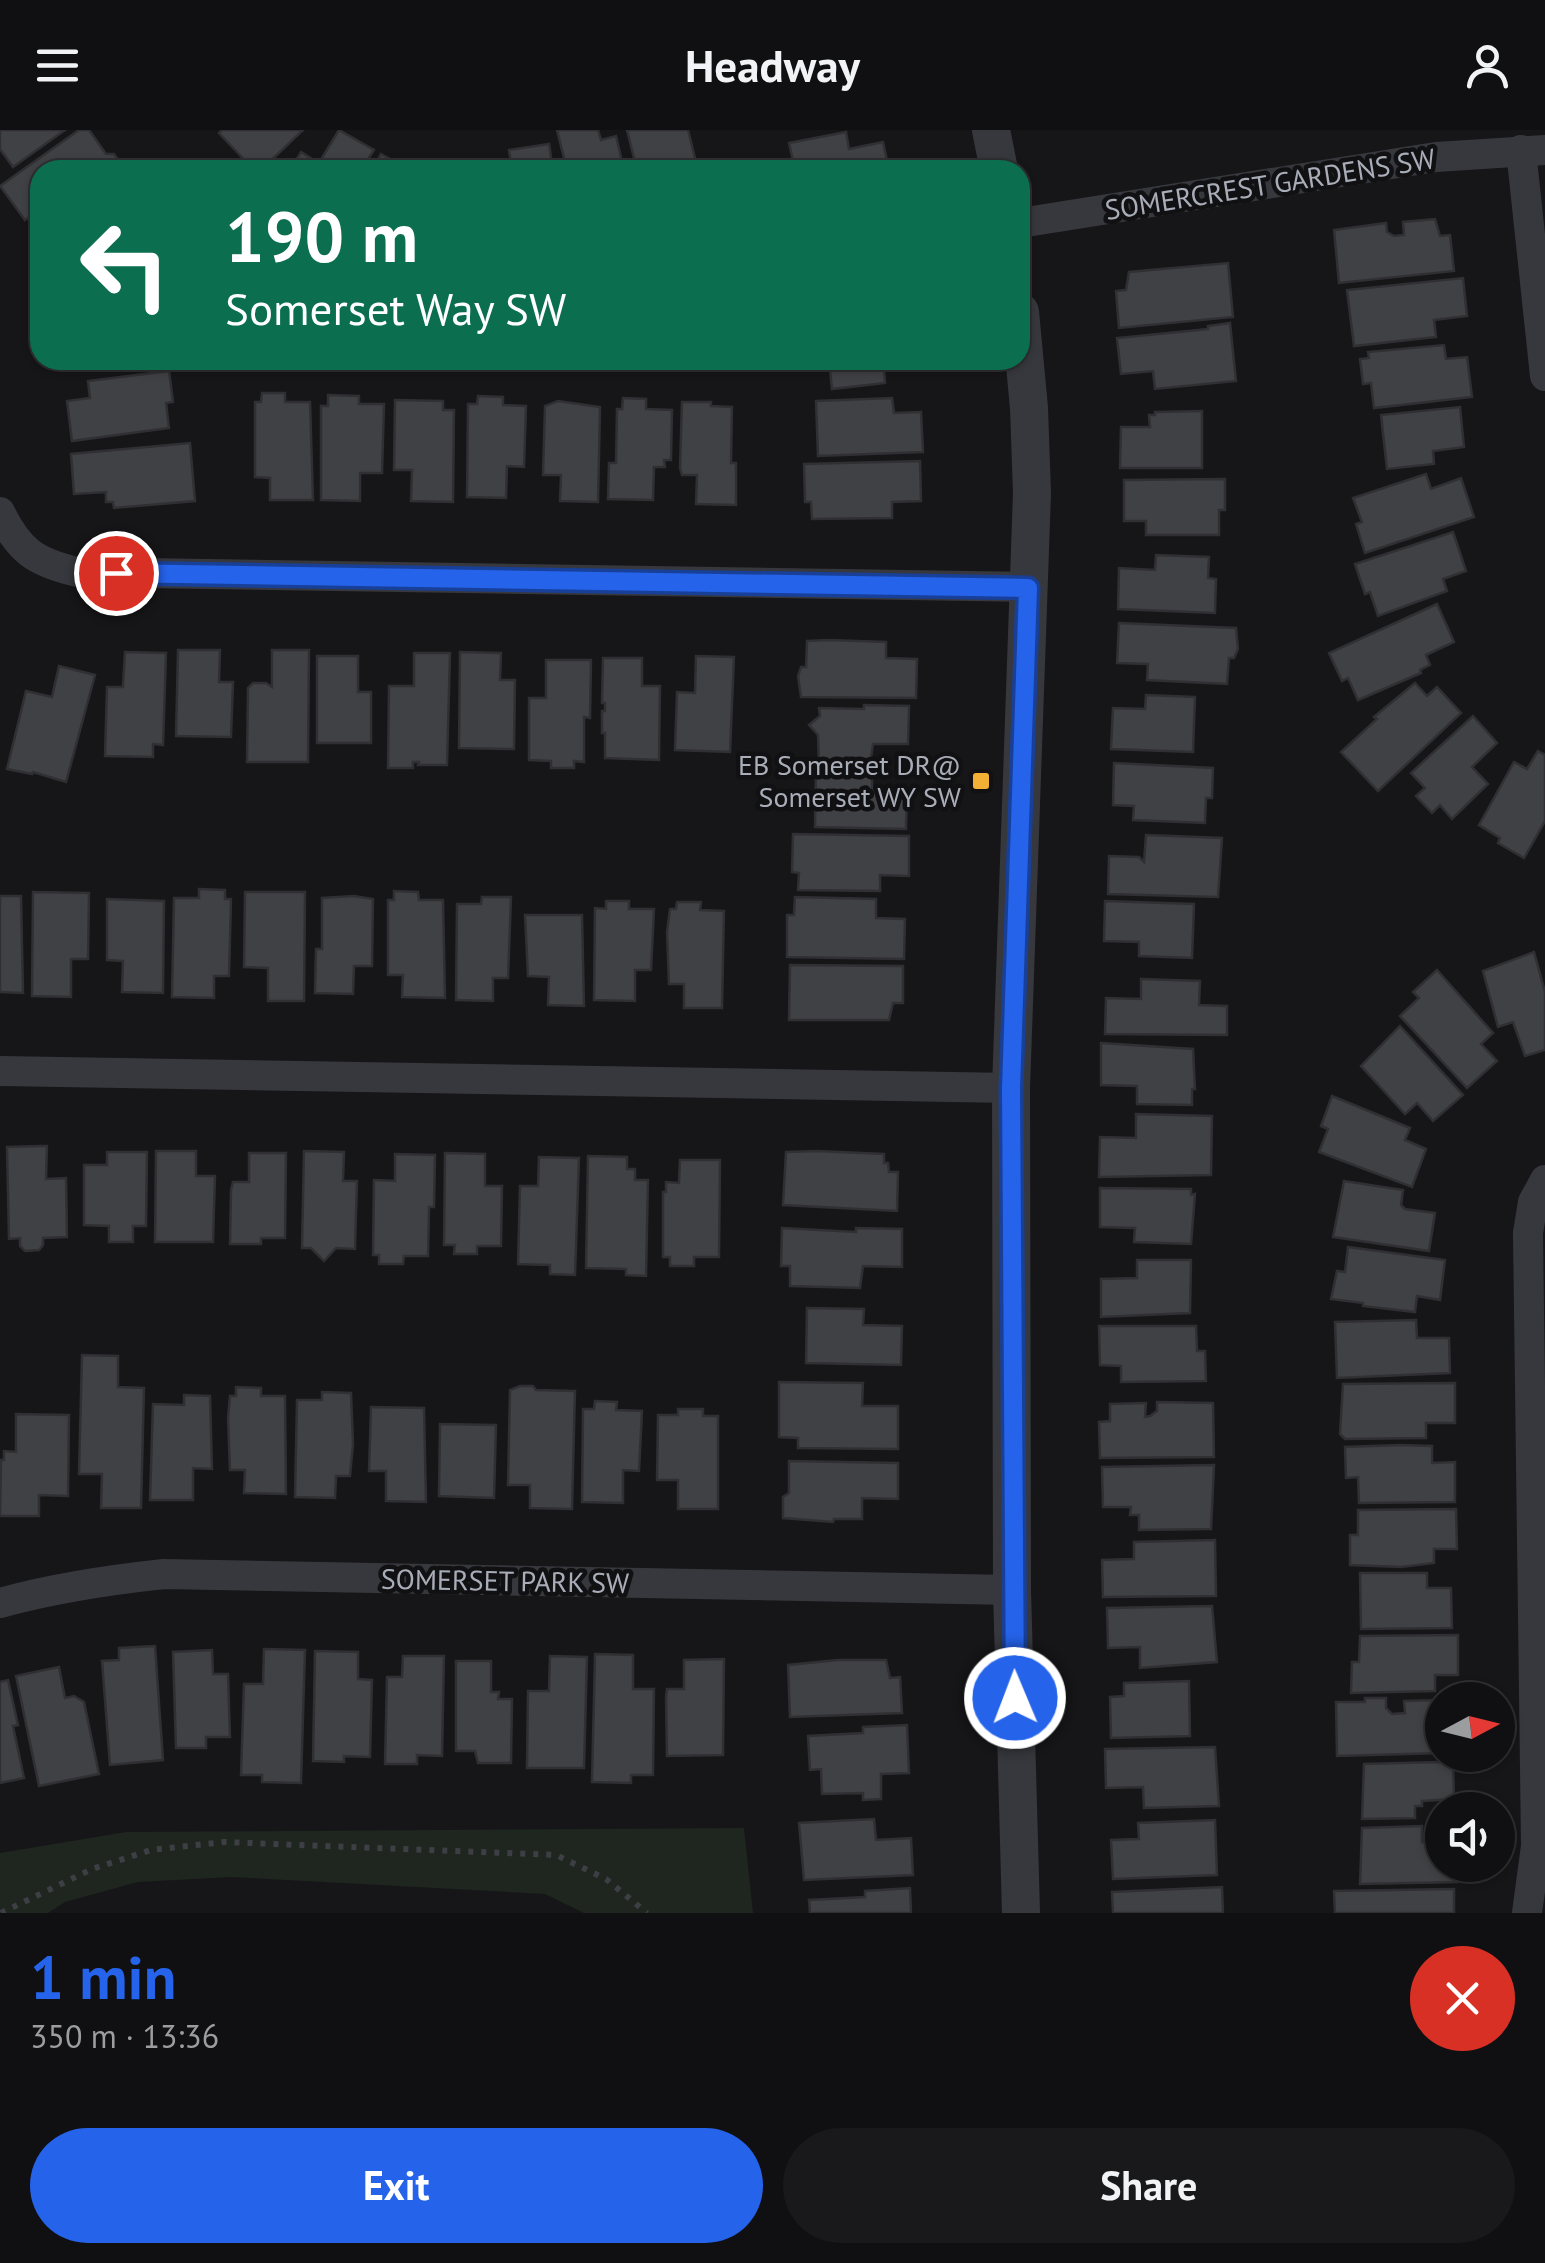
<!DOCTYPE html>
<html lang="en">
<head>
<meta charset="utf-8">
<style>
  :root { --surface:#101012; --page:#19191b; --text:#f1f3f6; --muted:#9c9d9f; --line:#303032; --accent:#2563eb }
  body { margin:0; font-family:"PT Sans",sans-serif; background:var(--page); color:var(--text); height:100vh; display:flex; flex-direction:column; font-size:38px; white-space:nowrap }
  * { box-sizing:border-box; margin:0 }
  p { font-size:32px; color:var(--muted) }
  .icon { flex:none; width:55px; height:55px; fill:none; stroke:currentColor; stroke-width:2; stroke-linecap:round; stroke-linejoin:round }
  .map { position:relative; height:1783px; overflow:hidden }
  .side { display:flex; flex-direction:column; background:var(--surface); flex:1 }
  .side>* { flex:none }
  .top-card { position:absolute; left:30px; top:30px; width:1000px; height:210px; border-radius:30px; box-shadow:0 2px 8px #0004,0 0 0 2px var(--line); background:#0b6e4f; color:#fff; overflow:hidden }
  .needle { width:65px; rotate:83deg }
  .buttons { position:absolute; left:1425px; top:1552px; display:grid; gap:20px }
  .buttons a { display:grid; place-items:center; width:90px; height:90px; border-radius:50%; background:var(--surface); box-shadow:0 2px 8px #0004,0 0 0 2px var(--line); font-size:50px }
  .pin { position:absolute; display:grid; place-items:center; width:85px; height:85px; color:#fff; margin:-42px; border:5px solid #fff; border-radius:50%; box-shadow:0 2px 10px #0007 }
  .me { position:absolute; width:110px; margin:-55px; rotate:359deg; stroke-linejoin:round; filter:drop-shadow(0 0 8px #0008) }
  .turn { display:flex; align-items:center; gap:35px; height:210px; padding:0 30px; font-size:45px }
  .turn .icon { width:130px; height:130px; stroke-width:2.5 }
  .turn b { display:block; font-size:70px; line-height:85px }
  .round { display:grid; place-items:center; flex:none; width:105px; height:105px; border-radius:52px; background:var(--page) }
  .overview { display:flex; align-items:center; justify-content:space-between; height:170px; padding:0 30px }
  h1 { font-size:60px; font-weight:600; line-height:75px; color:var(--accent) }
  .action { display:flex; gap:20px; margin-top:auto; padding:20px 30px }
  .action a { flex:1; height:115px; border-radius:60px; background:var(--accent); color:#fff; font-size:40px; font-weight:600; line-height:115px; text-align:center }
  .action a+a { background:var(--page); color:var(--text) }
  header { display:flex; justify-content:space-between; align-items:center; height:130px; padding:0 30px; background:var(--surface); font-size:45px; font-weight:600 }
  .map>svg:first-child { display:block }
  .green { fill:#1e261f }
  .building { fill:#404145; stroke:#303034; stroke-width:2.5 }
  .lines { fill:none; stroke-linecap:round; stroke-linejoin:round }
  .path { stroke:#3d3f44; stroke-width:6; stroke-dasharray:5 8; stroke-linecap:butt }
  .minor { stroke:#37383d; stroke-width:30 }
  .tertiary { stroke:#37383d; stroke-width:38 }
  .route-casing { stroke:#184099; stroke-width:25 }
  .route { stroke:#2563eb; stroke-width:18 }
  .poi-dot { fill:#f2b134; stroke:#111113; stroke-width:4 }
  .labels { text-anchor:middle; stroke-width:9; stroke-linejoin:round; paint-order:stroke }
  .street-label { font-size:28px; fill:#a8adb8; stroke:#111113 }
  .poi-label { font-size:28px; fill:#a8adb8; stroke:#111113; text-anchor:end }
</style>
</head>
<body>
<header><svg class="icon" aria-label="menu" viewBox="0 0 24 24"><path d="M4 6h16M4 12h16M4 18h16"/></svg>Headway<svg class="icon" aria-label="person" viewBox="0 0 24 24"><circle cx="12" cy="8" r="4"/><path d="M4 21q1-7 8-7t8 7"/></svg></header>
<div class="map">
<svg width="1545" height="1783" viewBox="0 0 1545 1783">
  <rect width="100%" height="100%" fill="#161618"/>
  <polygon class="green" points="744,1698 753,1783 584,1783 545,1764 231,1747 138,1752 65,1772 48,1783 0,1783 0,1723 126,1702"/>
  <g class="building">
    <polygon points="0,0 65,0 13,37 0,19"/>
    <polygon points="79,0 89,0 106,24 114,24 125,40 40,40 40,79 25,90 0,56"/>
    <polygon points="222,0 303,0 261,40 254,40 219,3"/>
    <polygon points="339,0 374,20 361,40 290,40 301,22 319,33"/>
    <polygon points="557,0 598,0 601,10 616,6 624,40 567,40"/>
    <polygon points="627,0 688,0 698,40 637,40"/>
    <polygon points="846,2 849,19 883,12 889,40 795,40 789,13"/>
    <polygon points="549,14 553,40 512,40 509,20"/>
    <polygon points="381,24 410,40 372,40"/>
    <polygon points="1435,89 1440,106 1450,105 1454,141 1339,153 1334,100 1386,93 1387,102 1394,106 1404,105 1403,92"/>
    <polygon points="1228,133 1233,187 1119,198 1116,161 1126,160 1129,142"/>
    <polygon points="1463,148 1467,186 1434,190 1436,207 1354,216 1347,160"/>
    <polygon points="1230,193 1236,251 1155,259 1153,241 1121,244 1117,208 1208,199 1208,196"/>
    <polygon points="1444,215 1446,229 1467,227 1472,267 1374,278 1371,253 1363,254 1360,229 1369,228 1368,222"/>
    <polygon points="829,230 915,230 916,236 884,240 885,253 832,259"/>
    <polygon points="169,241 173,272 166,273 169,298 72,311 67,271 90,268 88,251"/>
    <polygon points="262,263 285,263 285,272 310,272 313,370 270,370 270,348 255,347 255,272 261,272"/>
    <polygon points="328,265 359,266 359,274 384,274 382,343 360,343 360,371 321,370 321,276 328,276"/>
    <polygon points="478,266 503,267 503,275 526,276 524,337 507,336 506,368 467,367 468,274 477,274"/>
    <polygon points="623,268 646,269 646,279 672,280 671,330 664,330 665,337 654,337 653,370 608,369 609,333 616,333 617,279 622,279"/>
    <polygon points="892,268 894,283 921,282 923,322 818,326 816,271"/>
    <polygon points="395,270 443,271 443,280 454,280 453,372 411,371 412,340 394,340"/>
    <polygon points="558,271 600,277 598,372 560,371 561,345 543,345 545,276"/>
    <polygon points="682,272 711,272 711,276 732,277 731,333 736,333 736,375 696,374 697,345 682,345 680,338"/>
    <polygon points="1460,277 1464,317 1433,321 1434,334 1387,339 1381,285"/>
    <polygon points="1202,281 1202,338 1120,338 1121,297 1150,297 1149,285 1155,285 1155,282"/>
    <polygon points="190,313 195,371 114,378 113,372 106,372 106,362 74,364 71,324"/>
    <polygon points="920,331 921,371 892,372 892,388 812,389 811,372 805,372 804,334"/>
    <polygon points="1426,344 1431,359 1461,348 1474,387 1365,423 1356,394 1362,392 1353,368"/>
    <polygon points="1225,349 1225,380 1219,380 1219,405 1146,405 1146,391 1124,391 1124,350"/>
    <polygon points="1453,402 1466,441 1443,449 1447,461 1378,486 1370,462 1365,464 1355,434"/>
    <polygon points="1156,425 1209,427 1208,448 1216,449 1215,483 1118,479 1119,438 1155,440"/>
    <polygon points="1437,474 1454,512 1426,525 1430,535 1420,540 1421,543 1358,570 1348,548 1342,551 1329,523"/>
    <polygon points="1119,493 1236,498 1238,519 1234,528 1229,528 1227,554 1147,550 1148,534 1117,533"/>
    <polygon points="829,510 886,512 886,528 917,529 916,568 801,567 798,546 801,537 806,537 807,511"/>
    <polygon points="178,520 220,520 219,552 233,552 231,607 176,606"/>
    <polygon points="272,520 309,520 308,632 247,632 248,558 253,553 266,553 272,557"/>
    <polygon points="125,522 166,523 163,615 153,614 153,627 105,626 107,557 123,557"/>
    <polygon points="460,522 501,523 500,550 515,550 514,619 459,618"/>
    <polygon points="414,523 450,523 447,635 418,635 419,632 413,632 413,638 388,638 389,556 414,556"/>
    <polygon points="317,526 358,526 358,562 371,562 371,613 317,613"/>
    <polygon points="696,526 734,527 730,622 675,620 677,562 695,563"/>
    <polygon points="603,528 642,528 642,556 660,556 659,630 605,628 605,603 602,603 602,581 605,581 605,573 602,573"/>
    <polygon points="546,530 591,530 590,588 584,587 584,632 574,631 574,638 551,638 551,631 529,630 529,568 546,568"/>
    <polygon points="59,536 95,545 66,652 33,642 32,644 7,639 26,561 52,567"/>
    <polygon points="1415,553 1427,566 1437,557 1461,583 1378,661 1341,622 1377,589 1374,587"/>
    <polygon points="1146,565 1195,567 1193,622 1111,619 1113,578 1145,579"/>
    <polygon points="864,575 909,576 908,614 873,614 870,634 819,633 818,605 809,595 820,586 819,578 864,579"/>
    <polygon points="1473,586 1497,613 1472,637 1488,654 1452,689 1440,675 1432,683 1416,666 1425,658 1411,643"/>
    <polygon points="1538,621 1545,625 1545,691 1524,728 1498,713 1500,708 1479,695 1514,632 1527,639"/>
    <polygon points="1114,633 1213,638 1212,668 1206,668 1205,693 1133,690 1134,676 1113,675"/>
    <polygon points="816,641 872,642 872,659 907,659 906,699 815,697"/>
    <polygon points="793,704 909,706 909,746 880,745 880,761 798,760 799,743 792,742"/>
    <polygon points="1146,705 1222,708 1218,767 1108,764 1109,726 1139,727 1144,732"/>
    <polygon points="199,759 225,760 225,769 231,769 229,846 214,846 214,868 172,867 174,768 199,768"/>
    <polygon points="394,761 418,762 419,770 443,770 445,868 402,867 403,845 388,845 388,770 394,770"/>
    <polygon points="33,762 89,763 88,829 71,829 71,867 32,866"/>
    <polygon points="245,762 305,762 304,871 268,871 268,838 244,837"/>
    <polygon points="0,766 21,766 23,863 0,862"/>
    <polygon points="354,766 373,769 372,836 354,836 353,864 315,863 316,819 322,819 322,768"/>
    <polygon points="482,767 511,767 508,848 493,848 493,871 456,870 457,774 481,774"/>
    <polygon points="795,767 876,769 876,788 905,789 904,829 787,827 787,785 794,785"/>
    <polygon points="107,769 164,771 163,863 122,862 123,831 107,830"/>
    <polygon points="606,771 629,771 629,779 654,779 651,840 635,840 635,871 594,870 595,778 606,779"/>
    <polygon points="1105,771 1194,774 1192,828 1139,826 1139,812 1104,811"/>
    <polygon points="677,772 701,772 700,780 724,781 722,878 684,878 684,854 669,854 667,802 670,779 676,779"/>
    <polygon points="525,785 582,785 584,876 548,875 549,847 528,846"/>
    <polygon points="1534,822 1545,862 1545,920 1525,926 1513,892 1498,897 1483,841"/>
    <polygon points="790,835 903,836 903,873 893,873 889,890 789,890"/>
    <polygon points="1437,840 1493,903 1481,914 1497,931 1467,958 1400,886 1419,868 1413,862"/>
    <polygon points="1141,849 1200,851 1199,875 1227,876 1227,905 1105,904 1106,868 1141,869"/>
    <polygon points="1400,896 1463,965 1433,991 1417,973 1405,984 1361,936"/>
    <polygon points="1101,913 1193,919 1195,959 1192,959 1192,975 1137,974 1137,956 1101,955"/>
    <polygon points="1332,966 1410,998 1405,1010 1426,1019 1412,1057 1319,1022 1328,999 1321,996"/>
    <polygon points="1136,984 1212,986 1211,1045 1099,1047 1100,1007 1136,1008"/>
    <polygon points="40,1016 47,1016 46,1049 66,1048 67,1107 43,1108 43,1115 39,1120 25,1121 20,1116 20,1108 9,1109 7,1017"/>
    <polygon points="156,1021 196,1021 196,1046 215,1046 213,1112 155,1112"/>
    <polygon points="304,1021 344,1022 343,1051 357,1051 355,1119 336,1118 324,1131 311,1118 302,1118"/>
    <polygon points="817,1021 884,1024 884,1033 888,1033 889,1042 898,1042 897,1081 783,1075 786,1022"/>
    <polygon points="107,1022 147,1022 146,1096 133,1096 133,1112 109,1112 109,1096 84,1095 84,1035 107,1035"/>
    <polygon points="249,1023 286,1023 285,1108 261,1108 261,1114 230,1114 231,1060 233,1052 249,1052"/>
    <polygon points="445,1023 485,1024 485,1056 502,1056 501,1116 477,1116 477,1124 454,1124 455,1115 444,1115"/>
    <polygon points="395,1024 435,1025 434,1077 429,1077 428,1126 404,1126 403,1134 379,1134 379,1125 373,1125 374,1050 395,1051"/>
    <polygon points="588,1026 627,1027 627,1039 635,1039 635,1050 648,1050 646,1146 626,1145 626,1139 586,1138"/>
    <polygon points="539,1027 579,1028 575,1145 550,1144 550,1135 518,1134 520,1056 538,1056"/>
    <polygon points="680,1030 720,1030 719,1127 694,1127 694,1136 670,1136 670,1127 663,1127 663,1062 666,1062 666,1052 679,1053"/>
    <polygon points="1344,1051 1403,1060 1401,1075 1405,1079 1435,1083 1429,1121 1333,1107"/>
    <polygon points="1100,1058 1191,1059 1191,1065 1195,1064 1191,1114 1134,1112 1135,1098 1100,1097"/>
    <polygon points="782,1098 856,1102 856,1098 902,1099 902,1137 863,1136 860,1158 790,1156 790,1136 781,1136"/>
    <polygon points="1348,1117 1445,1130 1440,1170 1417,1166 1415,1182 1363,1176 1363,1173 1331,1169 1337,1141 1345,1142"/>
    <polygon points="1137,1130 1191,1130 1190,1183 1101,1187 1101,1149 1137,1148"/>
    <polygon points="807,1178 864,1179 863,1195 902,1196 901,1235 806,1233"/>
    <polygon points="1416,1190 1417,1208 1449,1208 1450,1243 1337,1248 1335,1192"/>
    <polygon points="1099,1196 1196,1196 1197,1221 1205,1221 1206,1251 1121,1252 1121,1236 1100,1235"/>
    <polygon points="82,1225 118,1226 118,1257 144,1258 141,1378 101,1378 102,1344 79,1344"/>
    <polygon points="779,1252 863,1253 862,1276 898,1276 898,1319 798,1318 798,1308 779,1307"/>
    <polygon points="1455,1253 1455,1293 1426,1293 1426,1308 1345,1309 1340,1304 1343,1254"/>
    <polygon points="520,1256 533,1256 536,1260 575,1261 572,1379 530,1378 530,1355 508,1355 510,1260"/>
    <polygon points="236,1257 261,1258 261,1266 285,1266 286,1364 244,1363 245,1340 230,1340 228,1288 230,1266 236,1266"/>
    <polygon points="322,1262 351,1263 353,1314 350,1346 336,1346 335,1368 295,1367 297,1270 322,1270"/>
    <polygon points="184,1265 210,1266 212,1339 193,1338 193,1370 150,1370 153,1274 184,1275"/>
    <polygon points="595,1271 617,1272 616,1280 642,1281 639,1341 623,1340 623,1373 582,1372 583,1279 594,1279"/>
    <polygon points="1157,1272 1213,1273 1214,1327 1100,1328 1099,1292 1110,1291 1110,1274 1146,1273 1145,1287 1150,1286 1157,1281"/>
    <polygon points="371,1277 424,1278 426,1372 386,1371 386,1341 369,1341"/>
    <polygon points="678,1279 703,1279 703,1286 718,1286 718,1379 678,1379 678,1350 657,1350 658,1285 678,1285"/>
    <polygon points="16,1284 69,1285 68,1366 39,1365 39,1386 0,1386 1,1330 4,1330 4,1321 16,1322"/>
    <polygon points="440,1294 496,1295 494,1368 439,1366"/>
    <polygon points="1400,1315 1432,1316 1432,1333 1455,1332 1455,1372 1359,1373 1358,1347 1346,1348 1345,1317"/>
    <polygon points="789,1331 898,1333 898,1369 862,1368 862,1389 834,1389 833,1392 783,1388 783,1367 789,1363"/>
    <polygon points="1214,1335 1211,1399 1139,1400 1139,1385 1130,1385 1131,1377 1103,1377 1102,1337"/>
    <polygon points="1456,1379 1457,1419 1434,1419 1434,1433 1401,1437 1350,1435 1350,1405 1358,1405 1358,1380"/>
    <polygon points="1215,1410 1216,1466 1103,1467 1102,1430 1134,1429 1134,1412"/>
    <polygon points="1360,1443 1427,1443 1427,1458 1451,1458 1452,1498 1361,1499"/>
    <polygon points="1212,1476 1217,1532 1140,1538 1140,1517 1108,1518 1107,1478"/>
    <polygon points="1458,1505 1458,1545 1435,1545 1435,1561 1351,1563 1352,1532 1359,1532 1360,1506"/>
    <polygon points="155,1516 163,1630 110,1635 102,1531 119,1530 119,1518"/>
    <polygon points="264,1519 305,1520 301,1653 262,1652 262,1645 241,1645 244,1554 263,1554"/>
    <polygon points="212,1520 213,1544 228,1544 230,1607 206,1607 206,1618 176,1618 173,1522"/>
    <polygon points="315,1521 358,1522 358,1549 372,1550 370,1627 344,1626 344,1632 313,1631"/>
    <polygon points="595,1524 633,1525 633,1559 654,1559 653,1645 631,1645 631,1653 592,1652"/>
    <polygon points="403,1526 444,1526 442,1626 417,1625 417,1634 385,1634 387,1547 402,1547"/>
    <polygon points="550,1526 587,1527 584,1638 527,1638 528,1561 549,1561"/>
    <polygon points="724,1529 723,1625 667,1626 666,1567 667,1559 684,1559 684,1530"/>
    <polygon points="838,1530 886,1530 890,1548 900,1547 902,1583 790,1587 788,1535"/>
    <polygon points="456,1531 491,1531 491,1562 499,1562 498,1569 512,1569 511,1633 478,1633 475,1621 456,1621"/>
    <polygon points="59,1537 65,1568 74,1566 84,1572 99,1644 39,1656 16,1546"/>
    <polygon points="8,1550 18,1595 13,1596 24,1648 0,1653 0,1552"/>
    <polygon points="1189,1551 1190,1606 1111,1608 1110,1567 1124,1566 1124,1553"/>
    <polygon points="1365,1568 1386,1568 1386,1578 1392,1584 1405,1583 1404,1571 1442,1570 1442,1623 1337,1626 1336,1572 1365,1572"/>
    <polygon points="907,1595 909,1643 881,1644 881,1669 863,1670 863,1663 822,1664 821,1639 810,1640 808,1606 863,1603 863,1597"/>
    <polygon points="1215,1617 1219,1676 1144,1678 1143,1657 1106,1658 1105,1619"/>
    <polygon points="1441,1632 1453,1634 1454,1669 1422,1671 1422,1676 1415,1676 1415,1688 1362,1689 1364,1634"/>
    <polygon points="874,1689 876,1710 911,1708 913,1745 804,1750 799,1693"/>
    <polygon points="1215,1690 1217,1745 1113,1749 1111,1710 1139,1709 1138,1693"/>
    <polygon points="1422,1696 1422,1712 1442,1714 1442,1735 1456,1735 1457,1752 1360,1754 1362,1698"/>
    <polygon points="1222,1757 1223,1783 1113,1783 1112,1762"/>
    <polygon points="910,1758 911,1783 810,1783 809,1770 865,1767 865,1761"/>
    <polygon points="1454,1759 1454,1783 1335,1783 1334,1761"/>
  </g>
  <g class="lines">
    <polyline class="path" points="1,1783 92,1739 151,1720 224,1712 556,1725 606,1749 647,1783"/>
    <g class="minor">
      <polyline points="1521,20 1545,246"/>
      <polyline points="1020,93 1436,27 1545,20"/>
      <path d="M0,382c19,39 35,50 77,60l951,15"/>
      <polyline points="0,941 1011,958"/>
      <path d="M0,1473c54,-15 108,-23 164,-29l848,16"/>
      <polyline points="1527,1783 1536,1716 1528,1103 1533,1072 1545,1050"/>
    </g>
    <g class="tertiary">
      <polyline points="991,0 999,40"/>
      <polyline points="1020,182 1029,278 1032,363 1011,958 1012,1460 1021,1783"/>
    </g>
  </g>
  <g class="lines">
    <g class="route-casing">
      <polyline id="route" points="116,443 1028,458 1011,958 1015,1568"/>
    </g>
    <use href="#route" class="route"/>
  </g>
  <rect class="poi-dot" x="971" y="641" width="20" height="20" rx="5"/>
  <g class="labels">
    <g class="street-label">
      <text transform="translate(1270 54) rotate(-9)" y="10">SOMERCREST GARDENS SW</text>
      <text transform="translate(505 1451) rotate(1)" y="10">SOMERSET PARK SW</text>
    </g>
    <g class="poi-label">
      <text x="961" y="645">EB Somerset DR@<tspan x="961" dy="32">Somerset WY SW</tspan></text>
    </g>
  </g>
</svg>
<div class="buttons">
<a><svg class="needle" viewBox="-14 -14 28 28"><path d="M0-13l5 13h-10z" fill="#e53935"/><path d="M0 13l5-13h-10z" fill="#9c9d9f"/></svg></a>
<a><svg class="icon" aria-label="sound" viewBox="0 0 24 24"><path d="M4 9h4l5-4v14l-5-4H4zM17 9q2 3 0 6"/></svg></a>
</div>
<div class="pin" style="left:116px;top:443px;background:#d93025"><svg class="icon" aria-label="arrive" viewBox="0 0 24 24"><path d="M6 21V4h12l-3 4 3 4H6"/></svg></div>
<svg class="me" style="left:1015px;top:1568px" viewBox="-20 -20 40 40"><circle r="17" fill="#2563eb" stroke="#fff" stroke-width="3"/><path d="M0-11L8 9 0 5-8 9z" fill="#fff"/></svg>
<div class="top-card">
<div class="turn"><svg class="icon" aria-label="left" viewBox="0 0 24 24"><path d="M17 20v-9H6M10 6l-5 5 5 5"/></svg><div><b>190 m</b>Somerset Way SW</div></div>
</div>
</div>
<section class="side">
<div class="overview"><div><h1>1 min</h1><p>350 m · 13:36</p></div><a class="round" style="background:#d93025;color:#fff"><svg class="icon" aria-label="close" viewBox="0 0 24 24"><path d="M6 6l12 12M18 6L6 18"/></svg></a></div>
<div class="action"><a>Exit</a><a>Share</a></div>
</section>
</body>
</html>
